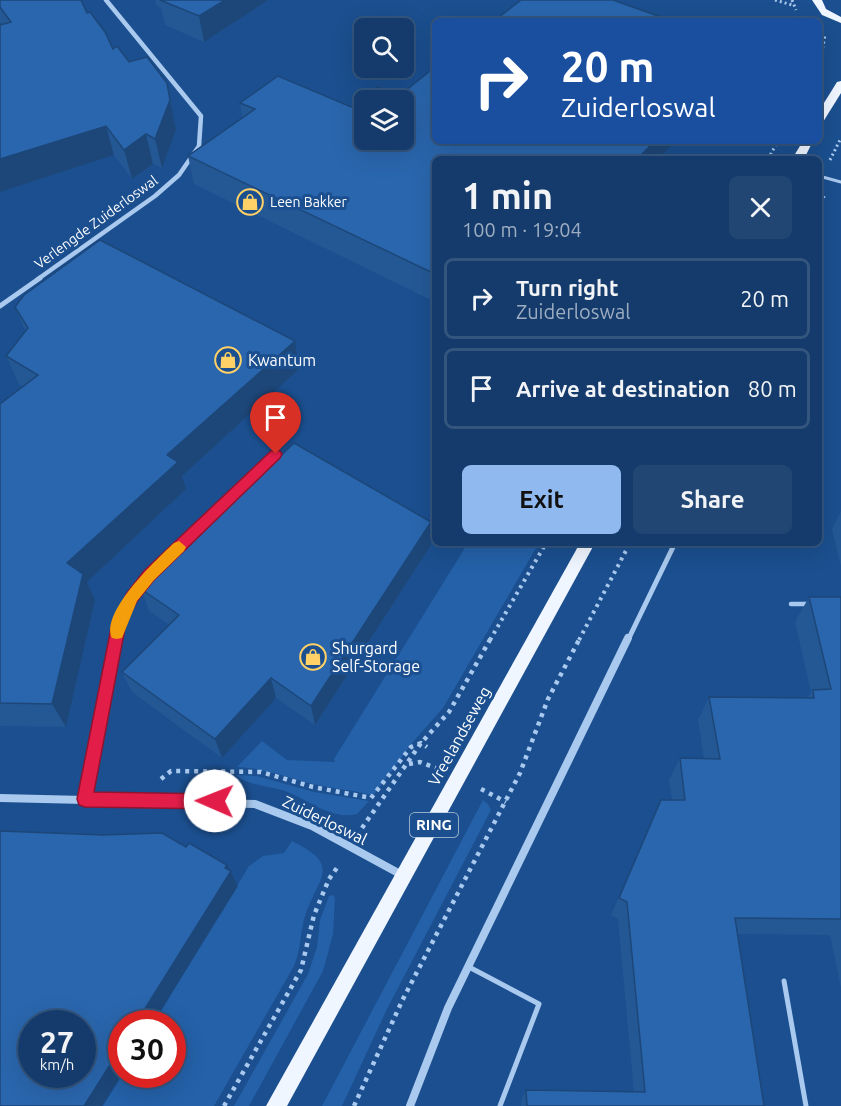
<!DOCTYPE html>
<html lang="en">
<head>
<meta charset="utf-8">
<style>
  :root { --surface:#143b6b; --page:#214673; --text:#f1f3f6; --muted:#9dadc1; --line:#33557e; --accent:#90b9f0 }
  body { margin:0; font-family:Ubuntu,sans-serif; background:var(--page); color:var(--text); height:100vh; display:flex; flex-direction:column; font-size:22px; white-space:nowrap }
  * { box-sizing:border-box; margin:0 }
  p { font-size:20px; color:var(--muted) }
  .icon { flex:none; width:33px; height:33px; fill:none; stroke:currentColor; stroke-width:2; stroke-linecap:round; stroke-linejoin:round }
  .map { position:relative; flex:1; overflow:hidden }
  .drawer { position:absolute; left:432px; top:156px; width:390px; height:390px; display:flex; flex-direction:column; background:var(--surface); border-radius:9px; box-shadow:0 6px 24px #0002,0 0 0 2px var(--line) }
  .drawer>* { flex:none }
  .top-card { position:absolute; left:432px; top:18px; width:390px; height:126px; border-radius:9px; box-shadow:0 6px 24px #0002,0 0 0 2px var(--line); background:#1a4fa0; color:#fff; overflow:hidden }
  .controls { position:absolute; left:354px; top:18px; display:grid; gap:12px }
  .controls a { display:grid; place-items:center; width:60px; height:60px; border-radius:9px; background:var(--surface); box-shadow:0 6px 24px #0002,0 0 0 2px var(--line); font-size:30px }
  .speed { position:absolute; left:18px; top:1010px; display:flex; gap:12px; font-size:30px; font-weight:700; text-align:center }
  .speed>* { display:grid; place-content:center; width:78px; height:78px; border-radius:50%; background:var(--surface); box-shadow:0 6px 24px #0002,0 0 0 2px var(--line); line-height:1 }
  .speed small { font-size:15px; font-weight:400 }
  .speed .limit { border:9px solid #d22; background:#fff; color:#111 }
  .pin { position:absolute; display:grid; place-items:center; width:51px; height:51px; color:#fff; margin:-62px -26px; border-radius:50% 50% 50% 0; rotate:-45deg; box-shadow:0 0 6px #0007 }
  .pin .icon { rotate:45deg }
  .me { position:absolute; width:66px; margin:-33px; rotate:271deg; stroke-linejoin:round; filter:drop-shadow(0 0 4px #0008) }
  .turn { display:flex; align-items:center; gap:21px; height:126px; padding:0 30px; font-size:27px }
  .turn .icon { width:78px; height:78px; stroke-width:2.5 }
  .turn b { display:block; font-size:42px; line-height:51px }
  .round { display:grid; place-items:center; flex:none; width:63px; height:63px; border-radius:9px; background:var(--page) }
  .overview { display:flex; align-items:center; justify-content:space-between; height:102px; padding:0 30px }
  h1 { font-size:36px; font-weight:700; line-height:45px }
  .action { display:flex; gap:12px; margin-top:auto; padding:12px 30px }
  .action a { flex:1; height:69px; border-radius:9px; background:var(--accent); color:#111; font-size:24px; font-weight:700; line-height:69px; text-align:center }
  .action a+a { background:var(--page); color:var(--text) }
  ul { padding:0; list-style:none }
  li { display:flex; align-items:center; gap:18px; height:81px; margin:0 12px 9px; padding:0 18px; border:3px solid var(--line); border-radius:9px }
  li div { flex:1 }
  li b { display:block; font-size:22px }
  li em { font-style:normal }
  .map>svg:first-child { display:block }
  .green { fill:#2461a8 }
  .lines { fill:none; stroke-linecap:round; stroke-linejoin:round }
  .path-far2 { stroke:#a9c9ee; stroke-width:3; stroke-dasharray:2 3; stroke-linecap:butt }
  .path-far1 { stroke:#a9c9ee; stroke-width:4; stroke-dasharray:3 4.5; stroke-linecap:butt }
  .path { stroke:#a9c9ee; stroke-width:4.5; stroke-dasharray:4 5; stroke-linecap:butt }
  .service-far2 { stroke:#a9c9ee; stroke-width:3 }
  .service-far1 { stroke:#a9c9ee; stroke-width:4.5 }
  .service { stroke:#a9c9ee; stroke-width:5 }
  .minor-far2 { stroke:#a9c9ee; stroke-width:4.5 }
  .minor-far1 { stroke:#a9c9ee; stroke-width:5 }
  .minor { stroke:#a9c9ee; stroke-width:8 }
  .primary { fill:#f0f6ff; fill-rule:evenodd }
  .wall { fill:#245895 }
  .shaded-wall { fill:#1d4779 }
  .building { fill:#2a66ad; stroke:#1d4779; stroke-width:1.5; fill-rule:evenodd }
  .route { fill:#e11d48; stroke:#92132f; stroke-width:1.5 }
  .slow { fill:#f59e0b }
  .labels { text-anchor:middle; stroke-width:6; stroke-linejoin:round; paint-order:stroke }
  .far-poi-label { font-size:14px; fill:#fff; stroke:#1b4f8f; text-anchor:start }
  .far-street-label { font-size:14px; fill:#fff; stroke:#1b4f8f }
  .shield { fill:#1b4f8f; stroke:#bbcadd; stroke-width:1.5 }
  .shield-label { font-size:15px; font-weight:bold; fill:#fff }
  .poi-label { font-size:16px; fill:#fff; stroke:#1b4f8f; text-anchor:start }
  .street-label { font-size:16px; fill:#fff; stroke:#1b4f8f }
</style>
</head>
<body>
<div class="map">
<svg width="841" height="1106" viewBox="0 0 841 1106">
  <rect width="100%" height="100%" fill="#1b4f8f"/>
  <g class="green">
    <path d="M468,543h71l-96,165 -30,34 -40,54c-17,-6 -33,-6 -50,-10 -29,-5 -56,-18 -86,-19l25,-26 25,19 48,2 -1,-3z"/>
    <path d="M236,775l21,1 57,16 55,9 -12,13c-24,7 -50,-15 -72,-23 -13,-4 -42,-7 -49,-16z"/>
    <polygon points="483,800 488,804 491,810 387,1009 342,1106 322,1106"/>
    <path d="M292,841c50,25 27,34 13,75 -5,17 -4,34 -11,50l-80,140h-111l20,-32h49v-51h-18l95,-157 14,-10 21,-3z"/>
    <polygon points="333,895 335,897 333,934 323,971 249,1106 234,1106 308,974 317,947 320,920 329,896"/>
  </g>
  <g class="lines">
    <g class="path-far2">
      <polyline points="775,0 792,5"/>
      <polyline points="792,0 796,10"/>
      <polyline points="819,68 825,35"/>
      <polyline points="768,159 778,141"/>
      <polyline points="830,160 841,138"/>
      <polyline points="819,212 824,196"/>
    </g>
    <g class="path-far1">
      <polyline points="490,640 546,543"/>
      <polyline points="579,640 630,543"/>
    </g>
    <g class="path">
      <polyline points="409,764 420,762 436,768"/>
      <polyline points="161,779 171,771 261,772 313,787 371,798 411,747 421,743 427,747"/>
      <polyline points="481,789 506,802"/>
      <polyline points="362,828 421,743 449,712 491,638"/>
      <polyline points="224,1106 301,970 314,915 329,879 339,865"/>
      <polyline points="354,1106 402,1001 520,773 548,699 580,638"/>
    </g>
    <polyline class="service-far2" points="819,176 841,182"/>
    <polyline class="service-far1" points="791,604 811,604"/>
    <g class="service">
      <polyline points="469,967 539,1004 500,1106"/>
      <polyline points="784,981 806,1106"/>
    </g>
    <g class="minor-far2">
      <polyline points="819,236 819,243"/>
      <polyline points="38,279 155,196 179,175 199,146 201,116 106,0"/>
    </g>
    <g class="minor-far1">
      <polyline points="0,306 40,278"/>
      <path d="M116,640c5,-26 17,-44 33,-64l127,-121"/>
      <polyline points="628,640 675,543"/>
    </g>
    <g class="minor">
      <polyline points="0,798 255,804 312,826 402,875"/>
      <polyline points="85,799 116,638"/>
      <polyline points="410,1106 448,1008 628,638"/>
    </g>
    <g class="primary">
      <polygon points="812,0 822,0 826,9 841,17 841,23 822,15"/>
      <polygon points="841,81 841,93 823,122 819,123 819,111 837,82"/>
      <polygon points="803,141 813,141 804,159 792,159"/>
      <polygon points="580,543 595,543 287,1106 266,1106"/>
    </g>
  </g>
  <g class="wall">
    <polygon points="0,0 87,13 113,49 129,62 167,83 176,130 162,168 153,164 132,179 114,155 0,192 0,25 2,25 0,22"/>
    <polygon points="155,0 268,0 204,42 165,25 161,8 156,5"/>
    <polygon points="240,103 351,107 435,141 676,141 658,159 435,159 435,302 194,184 188,156 242,118"/>
    <polygon points="15,307 295,341 299,369 182,476 186,489 87,582 95,600 66,727 0,726 0,404 23,386 19,384 6,356 26,332"/>
    <polygon points="841,511 841,566 832,529"/>
    <polygon points="431,545 315,725 276,698 222,758 132,692 122,672 170,625 149,611 141,589"/>
    <polygon points="809,597 841,597 841,988 830,935 738,934 764,1106 521,1106 521,1100 526,1090 634,1092 618,919 611,915 652,820 661,800 672,800 669,780 680,758 704,759 698,720 709,697 807,698 811,692 795,622"/>
  </g>
  <g class="shaded-wall">
    <polygon points="225,0 268,0 204,42 199,16"/>
    <polygon points="167,83 176,130 162,168 155,139"/>
    <polygon points="106,126 114,155 0,192 0,159"/>
    <polygon points="146,134 153,164 132,179 124,150"/>
    <polygon points="655,141 676,141 658,159 637,159"/>
    <polygon points="295,341 299,369 182,476 186,489 87,582 95,600 66,727 52,704 67,563 167,455"/>
    <polygon points="431,522 431,545 315,725 311,706"/>
    <polygon points="271,678 276,698 222,758 215,739"/>
    <polygon points="227,865 238,886 153,1023 136,1023"/>
    <polygon points="122,1046 122,1074 102,1106 84,1106"/>
  </g>
  <g class="building">
    <polygon points="0,0 81,0 87,13 90,12 105,32 113,49 117,46 129,62 147,57 167,83 170,100 155,139 146,134 124,150 106,126 0,159 0,25 11,22 0,7"/>
    <polygon points="160,0 225,0 199,16"/>
    <polygon points="521,0 613,0 672,21 494,21"/>
    <path d="M435,67v74h220l-18,18h-202v115l-247,-118 67,-47 -15,-6 38,-27 73,31 27,-20 21,9zM364,100h40v40h-40z"/>
    <polygon points="100,240 295,341 167,455 178,462 67,563 83,574 52,704 0,703 0,404 38,375 6,356 28,328 15,307 24,295"/>
    <polygon points="294,443 431,522 311,706 271,678 215,739 122,672 179,615 141,589"/>
    <polygon points="809,597 841,597 841,919 735,918 764,1106 527,1106 526,1090 645,1092 627,902 619,898 661,800 685,800 680,758 720,759 709,697 814,698 813,690 831,689"/>
    <path d="M0,831l103,4 59,-2 24,14 3,-4 38,22 -2,3 6,3 -95,152h-14v23l-38,60h-84zM32,1023h50v51h-50z"/>
  </g>
  <polygon class="route" points="276,450 280,451 282,454 280,458 154,580 137,601 126,623 94,792 215,794 221,796 223,801 221,807 215,809 85,807 79,805 77,799 112,623 127,593 144,571 271,451"/>
  <path class="slow" d="M179,541l7,6 -2,4 -30,29 -17,21 -15,37 -5,1 -5,-1c-12,-26 45,-79 62,-95z"/>
  <defs>
    <g id="shop-ring" transform="scale(1.35)"><circle r="9.5" fill="#1b4f8f" stroke="#ffd166" stroke-width="1.5"/><path d="M-5-2.5h2.3a2.7 3.5 0 0 1 5.4 0H5L5.5 6h-11ZM-1.5-2.5h3a1.5 2.3 0 0 0-3 0Z" fill="#ffd166"/></g>
  </defs>
  <g fill-rule="evenodd">
    <use href="#shop-ring" x="250" y="202"/>
    <use href="#shop-ring" x="228" y="360"/>
    <use href="#shop-ring" x="313" y="657"/>
  </g>
  <g class="labels">
    <g class="far-poi-label">
      <text x="270" y="207">Leen Bakker</text>
    </g>
    <g class="far-street-label">
      <text transform="translate(96 222) rotate(-36)" y="5">Verlengde Zuiderloswal</text>
    </g>
    <rect class="shield" x="410" y="813" width="48" height="24" rx="4.5"/>
    <g class="shield-label">
      <text x="434" y="830">RING</text>
    </g>
    <g class="poi-label">
      <text x="248" y="366">Kwantum</text>
      <text x="332" y="654">Shurgard<tspan x="332" dy="18">Self-Storage</tspan></text>
    </g>
    <g class="street-label">
      <text transform="translate(459 736) rotate(-61)" y="6">Vreelandseweg</text>
      <text transform="translate(325 820) rotate(26)" y="6">Zuiderloswal</text>
    </g>
  </g>
</svg>
<div class="controls">
<a><svg class="icon" aria-label="search" viewBox="0 0 24 24"><circle cx="10" cy="10" r="6"/><path d="M15 15l6 6"/></svg></a>
<a><svg class="icon" aria-label="layers" viewBox="0 0 24 24"><path d="M12 4l9 5-9 5-9-5zM3 14l9 5 9-5"/></svg></a>
</div>
<div class="speed"><div>27<small>km/h</small></div><div class="limit">30</div></div>
<div class="pin" style="left:276px;top:454px;background:#d93025"><svg class="icon" aria-label="arrive" viewBox="0 0 24 24"><path d="M6 21V4h12l-3 4 3 4H6"/></svg></div>
<svg class="me" style="left:215px;top:801px" viewBox="-20 -20 40 40"><circle r="19" fill="#fff"/><path d="M0-13L10 11 0 6-10 11z" fill="#e11d48"/></svg>
<div class="top-card">
<div class="turn"><svg class="icon" aria-label="right" viewBox="0 0 24 24"><path d="M7 20v-9h11M14 6l5 5-5 5"/></svg><div><b>20 m</b>Zuiderloswal</div></div>
</div>
<section class="drawer">
<div class="overview"><div><h1>1 min</h1><p>100 m · 19:04</p></div><a class="round"><svg class="icon" aria-label="close" viewBox="0 0 24 24"><path d="M6 6l12 12M18 6L6 18"/></svg></a></div>
<ul>
<li><svg class="icon" aria-label="right" viewBox="0 0 24 24"><path d="M7 20v-9h11M14 6l5 5-5 5"/></svg><div><b>Turn right</b><p>Zuiderloswal</p></div><em>20 m</em></li>
<li><svg class="icon" aria-label="arrive" viewBox="0 0 24 24"><path d="M6 21V4h12l-3 4 3 4H6"/></svg><div><b>Arrive at destination</b></div><em>80 m</em></li>
</ul>
<div class="action"><a>Exit</a><a>Share</a></div>
</section>
</div>
</body>
</html>
